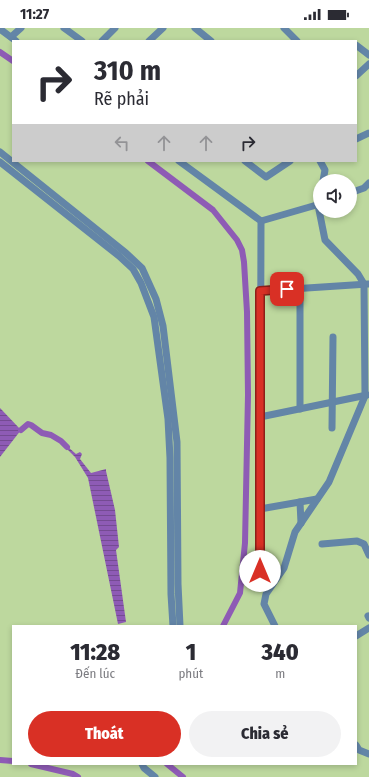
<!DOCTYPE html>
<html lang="vi">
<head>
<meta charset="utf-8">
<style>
  :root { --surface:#fff; --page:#f2f2f3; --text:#2b2b33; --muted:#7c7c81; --accent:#d93025 }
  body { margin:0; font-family:"Fira Sans Condensed",sans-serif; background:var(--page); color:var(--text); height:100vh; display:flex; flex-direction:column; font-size:15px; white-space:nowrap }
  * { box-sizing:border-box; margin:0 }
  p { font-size:13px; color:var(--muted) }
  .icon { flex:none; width:22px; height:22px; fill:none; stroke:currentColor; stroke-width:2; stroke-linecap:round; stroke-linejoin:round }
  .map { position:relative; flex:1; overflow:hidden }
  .side { position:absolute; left:12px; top:597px; width:345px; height:140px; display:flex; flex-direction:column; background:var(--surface); border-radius:0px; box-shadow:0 2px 6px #0003 }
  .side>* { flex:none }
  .guide { position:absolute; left:12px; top:12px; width:345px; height:122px; border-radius:0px; box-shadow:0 2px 6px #0003; background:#fff; color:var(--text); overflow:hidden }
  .controls { position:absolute; left:313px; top:146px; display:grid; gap:8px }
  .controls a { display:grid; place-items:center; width:44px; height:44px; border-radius:50%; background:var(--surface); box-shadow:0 2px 6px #0003; font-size:20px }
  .pin { position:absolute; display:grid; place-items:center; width:34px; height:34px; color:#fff; margin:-17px; border-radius:8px; box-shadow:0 2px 6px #0006 }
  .me { position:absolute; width:44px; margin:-22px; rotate:0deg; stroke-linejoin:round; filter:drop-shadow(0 0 3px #0008) }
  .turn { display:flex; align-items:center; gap:14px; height:84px; padding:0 16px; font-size:18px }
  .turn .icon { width:52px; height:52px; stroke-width:2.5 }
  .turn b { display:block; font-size:28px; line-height:34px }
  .lanes { display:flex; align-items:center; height:38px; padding:0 16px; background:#0003; justify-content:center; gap:20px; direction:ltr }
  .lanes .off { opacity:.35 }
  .eta { display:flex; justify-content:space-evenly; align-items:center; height:68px; text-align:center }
  .eta b { font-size:24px; font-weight:800; line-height:28px }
  .button { display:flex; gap:8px; margin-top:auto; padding:8px 16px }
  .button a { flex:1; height:46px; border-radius:24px; background:var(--accent); color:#fff; font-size:16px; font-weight:800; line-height:46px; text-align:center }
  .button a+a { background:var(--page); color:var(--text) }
  .status { display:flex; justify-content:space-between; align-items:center; height:28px; padding:0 20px; background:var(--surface); direction:ltr }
  .status svg { height:11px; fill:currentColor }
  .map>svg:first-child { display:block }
  .water { fill:url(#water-rules) }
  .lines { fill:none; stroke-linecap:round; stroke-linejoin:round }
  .canal { stroke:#8e5bb5; stroke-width:6 }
  .minor { stroke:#6385a7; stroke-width:7 }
  .route-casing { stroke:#8d1f18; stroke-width:10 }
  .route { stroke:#d93025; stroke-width:7 }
</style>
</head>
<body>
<div class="status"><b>11:27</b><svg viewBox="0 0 49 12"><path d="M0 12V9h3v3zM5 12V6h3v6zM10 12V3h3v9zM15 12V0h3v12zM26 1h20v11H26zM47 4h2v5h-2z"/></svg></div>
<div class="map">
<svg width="369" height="749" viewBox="0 0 369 749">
  <defs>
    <pattern id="water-rules" width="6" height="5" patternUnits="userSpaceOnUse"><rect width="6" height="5" fill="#8e5bb5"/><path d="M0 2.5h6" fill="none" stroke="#744b92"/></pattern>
  </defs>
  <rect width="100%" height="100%" fill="#bdd89e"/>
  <g class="water">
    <polygon points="0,380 21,402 0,429"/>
    <polygon points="68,419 76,426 80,424 82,426 80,431 91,445 106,441 106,443 115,482 119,519 116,522 126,594 118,596 88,450 75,429 67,421"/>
  </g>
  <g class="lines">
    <g class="canal">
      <polyline points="0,24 13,33"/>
      <polyline points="148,133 213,182 237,212 242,222 244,234 247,284 248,367 245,515 240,565 223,598"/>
      <polyline points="21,402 28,396 31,397 42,405 51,407 61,413 67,419"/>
      <polyline points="0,732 13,733"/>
      <polyline points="31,736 73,746 78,749"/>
      <polyline points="167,736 183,749"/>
    </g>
    <g class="minor">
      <polyline points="64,0 82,13"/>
      <polyline points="195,0 211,13"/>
      <polyline points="284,0 297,13"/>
      <polyline points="0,1 16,13"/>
      <polyline points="11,9 21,0"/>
      <polyline points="102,13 115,0"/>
      <polyline points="149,13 163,0"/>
      <polyline points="356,17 369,27"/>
      <polyline points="356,48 369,36"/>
      <polyline points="356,111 369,105"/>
      <polyline points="0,124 126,225 142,240 156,271 163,298 177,414 178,556 180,598"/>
      <polyline points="179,133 261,193 260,543"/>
      <polyline points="245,133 266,149 290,133"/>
      <polyline points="320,133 325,142 323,153"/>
      <polyline points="0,134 119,228 133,241 141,255 154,289 168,391 170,430 171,566 173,598"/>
      <polyline points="350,165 364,160 369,155"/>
      <polyline points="261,193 320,176"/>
      <polyline points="300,260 300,381"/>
      <polyline points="261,263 368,256"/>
      <polyline points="260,389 367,367"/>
      <polyline points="332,400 333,309"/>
      <polyline points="300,474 301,495"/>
      <polyline points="260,481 317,471"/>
      <polyline points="322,516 357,513 364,516 369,527"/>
      <polyline points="368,588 369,590"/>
      <polyline points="275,598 264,576 266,566 284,540 295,504 329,454 365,368 364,256 358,246 325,212 318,177 320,166"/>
      <polyline points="356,608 369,600"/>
      <polyline points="356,717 359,722 369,726"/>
      <polyline points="142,736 144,740 155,749"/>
    </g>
  </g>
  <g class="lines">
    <g class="route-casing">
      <polyline id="route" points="260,543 260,263 287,261"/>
    </g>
    <use href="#route" class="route"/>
  </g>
</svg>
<div class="controls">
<a><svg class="icon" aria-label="sound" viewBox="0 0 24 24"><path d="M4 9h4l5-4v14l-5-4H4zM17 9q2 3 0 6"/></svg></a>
</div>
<div class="pin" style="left:287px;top:261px;background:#d93025"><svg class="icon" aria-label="arrive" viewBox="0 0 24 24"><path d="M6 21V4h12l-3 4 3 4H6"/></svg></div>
<svg class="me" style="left:260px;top:543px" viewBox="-20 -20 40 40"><circle r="19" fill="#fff"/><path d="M0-13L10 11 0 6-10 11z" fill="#d93025"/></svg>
<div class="guide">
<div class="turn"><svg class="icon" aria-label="right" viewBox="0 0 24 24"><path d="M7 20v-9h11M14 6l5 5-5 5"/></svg><div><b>310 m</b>Rẽ phải</div></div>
<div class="lanes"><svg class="icon off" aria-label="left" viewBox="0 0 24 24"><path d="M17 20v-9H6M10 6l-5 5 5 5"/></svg><svg class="icon off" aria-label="ahead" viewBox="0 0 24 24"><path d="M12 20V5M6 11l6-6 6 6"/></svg><svg class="icon off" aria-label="ahead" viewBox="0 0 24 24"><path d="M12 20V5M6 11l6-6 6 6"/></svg><svg class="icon" aria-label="right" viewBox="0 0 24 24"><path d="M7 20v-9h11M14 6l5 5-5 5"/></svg></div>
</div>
<section class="side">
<div class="eta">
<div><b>11:28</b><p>Đến lúc</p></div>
<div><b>1</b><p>phút</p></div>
<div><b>340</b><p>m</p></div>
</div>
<div class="button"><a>Thoát</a><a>Chia sẻ</a></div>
</section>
</div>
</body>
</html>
